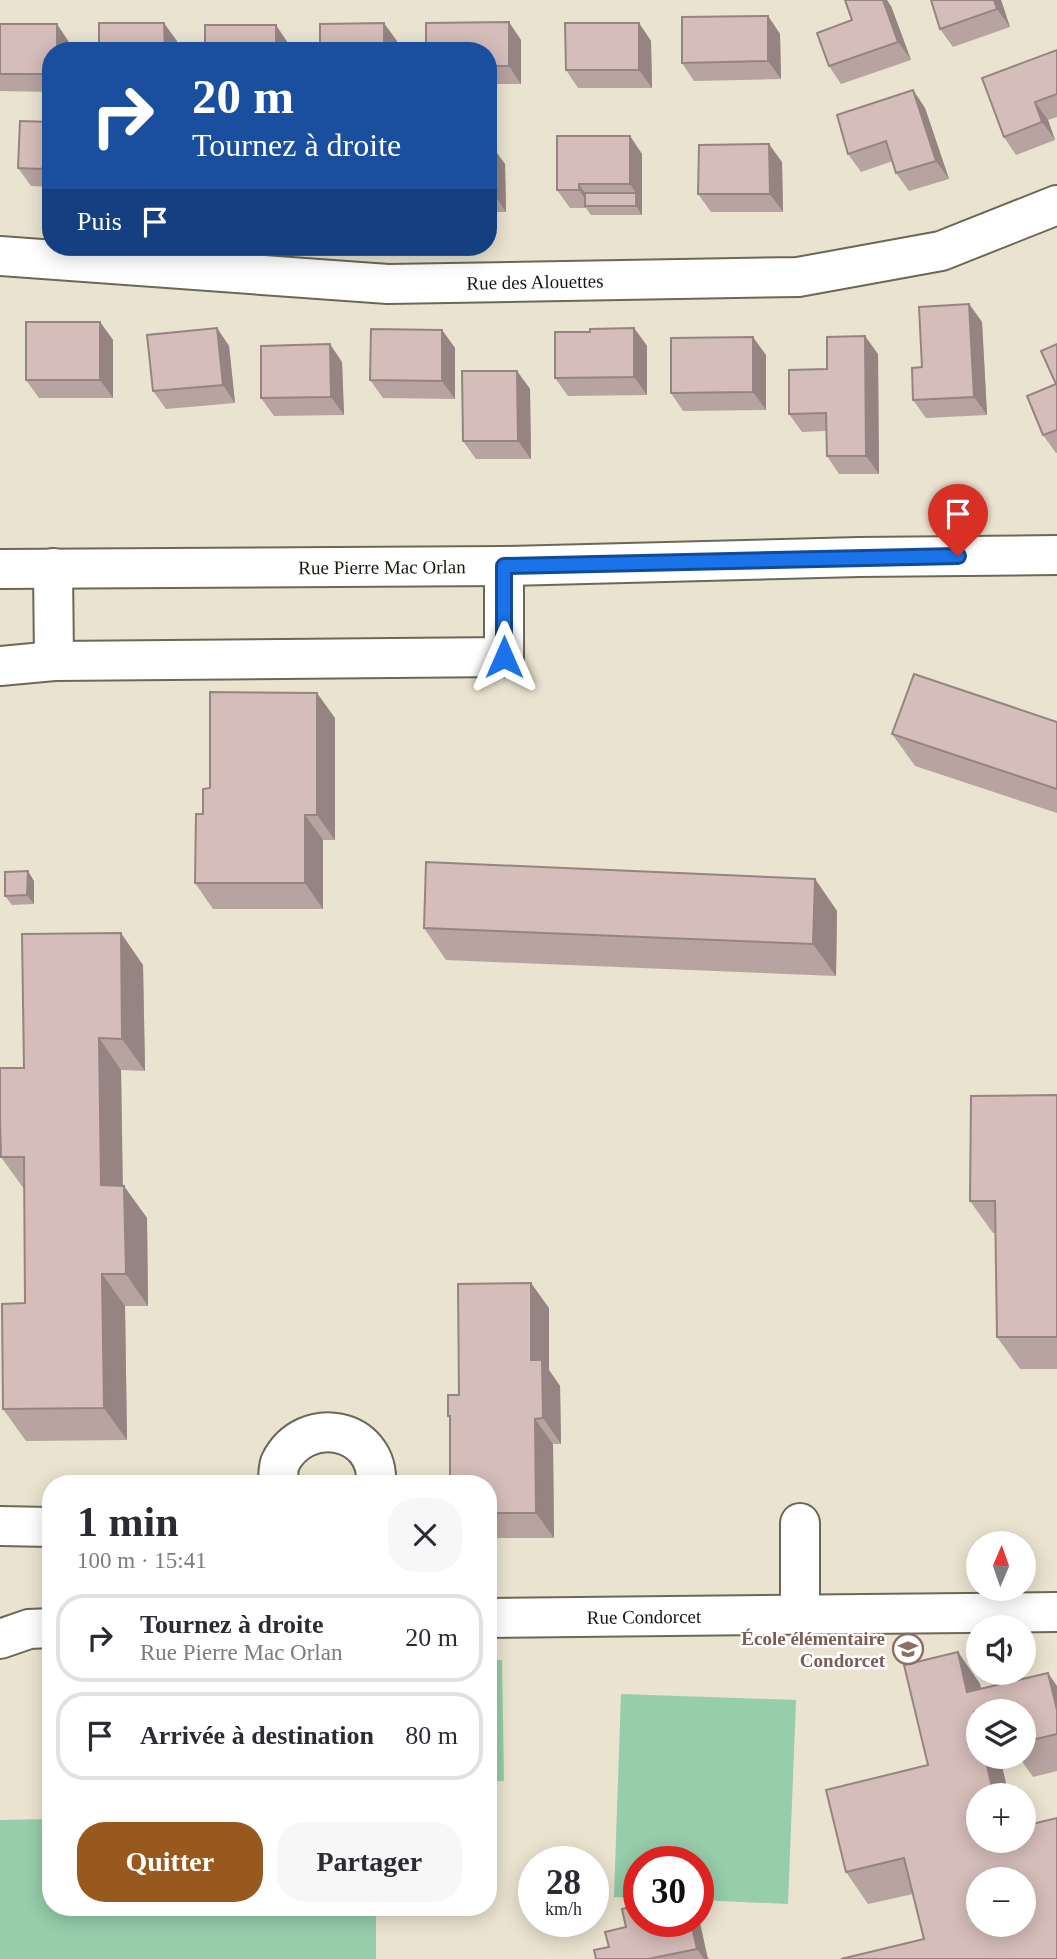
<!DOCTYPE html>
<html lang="fr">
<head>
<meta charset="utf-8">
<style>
  :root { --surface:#fff; --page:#f7f7f7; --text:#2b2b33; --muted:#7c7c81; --line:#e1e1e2; --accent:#97591e }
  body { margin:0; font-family:"Times New Roman",serif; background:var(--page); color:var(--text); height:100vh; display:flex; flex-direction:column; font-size:26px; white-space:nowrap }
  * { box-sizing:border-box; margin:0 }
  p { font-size:23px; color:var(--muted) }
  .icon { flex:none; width:38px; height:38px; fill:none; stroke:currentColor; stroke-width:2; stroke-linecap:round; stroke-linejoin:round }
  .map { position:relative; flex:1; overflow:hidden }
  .details { position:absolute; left:42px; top:1475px; width:455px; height:441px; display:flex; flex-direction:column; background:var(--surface); border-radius:28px; box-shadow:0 4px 18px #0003 }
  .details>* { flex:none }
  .top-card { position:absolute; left:42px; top:42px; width:455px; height:214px; border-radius:28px; box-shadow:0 4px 18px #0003; background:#1a4fa0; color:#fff; overflow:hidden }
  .needle { width:46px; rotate:2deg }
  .controls { position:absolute; left:966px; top:1531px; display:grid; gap:14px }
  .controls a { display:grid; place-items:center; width:70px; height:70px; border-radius:50%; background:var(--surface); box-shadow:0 4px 18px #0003; font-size:35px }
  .speed { position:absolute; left:518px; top:1846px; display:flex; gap:14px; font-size:35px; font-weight:700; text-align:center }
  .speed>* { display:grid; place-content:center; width:91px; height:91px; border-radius:50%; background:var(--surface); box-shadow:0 4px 18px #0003; line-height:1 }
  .speed small { font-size:18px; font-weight:400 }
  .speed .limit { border:10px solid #d22; background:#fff; color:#111 }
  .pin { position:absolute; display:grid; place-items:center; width:60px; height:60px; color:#fff; margin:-72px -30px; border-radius:50% 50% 50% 0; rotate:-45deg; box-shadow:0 0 7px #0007 }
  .pin .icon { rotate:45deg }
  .me { position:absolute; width:77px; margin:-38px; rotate:0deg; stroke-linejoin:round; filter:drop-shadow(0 0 5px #0008) }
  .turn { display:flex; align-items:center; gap:24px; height:147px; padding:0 35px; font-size:32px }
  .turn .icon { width:91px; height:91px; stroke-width:2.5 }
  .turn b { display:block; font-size:49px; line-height:60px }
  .then { display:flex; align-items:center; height:66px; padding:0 35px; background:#0003; gap:14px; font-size:26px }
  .round { display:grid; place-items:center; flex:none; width:74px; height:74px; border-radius:28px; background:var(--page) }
  .headline { display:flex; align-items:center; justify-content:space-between; height:119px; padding:0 35px }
  h1 { font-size:42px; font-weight:700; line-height:52px }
  .button { display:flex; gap:14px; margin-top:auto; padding:14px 35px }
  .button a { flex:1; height:80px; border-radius:28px; background:var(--accent); color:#fff; font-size:28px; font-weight:700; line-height:80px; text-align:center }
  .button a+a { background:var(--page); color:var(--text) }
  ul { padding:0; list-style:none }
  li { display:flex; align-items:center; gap:21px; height:88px; margin:0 14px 10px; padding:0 21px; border:4px solid var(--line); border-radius:28px }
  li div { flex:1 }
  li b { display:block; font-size:26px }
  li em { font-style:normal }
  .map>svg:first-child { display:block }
  .green { fill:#96cdaa }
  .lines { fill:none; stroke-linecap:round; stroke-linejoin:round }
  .minor-casing { stroke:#6d6755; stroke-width:42 }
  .minor { stroke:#fff; stroke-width:38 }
  .wall { fill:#b7a39f }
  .shaded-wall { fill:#958482 }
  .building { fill:#d5bdb9; stroke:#958482; stroke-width:2; fill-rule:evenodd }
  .route-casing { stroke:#114b97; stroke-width:18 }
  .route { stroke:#1a73e8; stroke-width:12 }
  .labels { text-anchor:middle; stroke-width:5; stroke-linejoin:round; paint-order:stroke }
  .street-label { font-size:19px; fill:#19160f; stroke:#fff }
  .education-label { font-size:19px; font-weight:bold; fill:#785e54; stroke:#fff; text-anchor:end }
</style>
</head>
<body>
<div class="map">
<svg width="1057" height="1959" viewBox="0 0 1057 1959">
  <rect width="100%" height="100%" fill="#eae3cf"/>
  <g class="green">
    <polygon points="488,1660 502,1660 504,1781 488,1781"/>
    <polygon points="621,1694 796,1700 788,1904 698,1900 698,1862 639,1862 639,1898 614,1897"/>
    <polygon points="51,1819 51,1908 376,1908 376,1959 0,1959 0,1820"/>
  </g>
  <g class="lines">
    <g class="minor-casing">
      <g id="minor">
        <path id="s1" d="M0,256l388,28 410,-7 143,-26 116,-46"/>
        <polyline points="53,568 54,661"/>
        <path id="s2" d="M0,569l504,-3 355,-9 198,-2"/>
        <polyline points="0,666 54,661 504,657 504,566"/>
        <path d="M278,1484c0,-7 0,-15 2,-21 24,-50 100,-36 96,21"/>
        <polyline points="800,1523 800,1615"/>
        <polyline points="0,1526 51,1527"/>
        <path id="s3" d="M488,1618l569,-6"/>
        <polyline points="0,1639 29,1629 51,1628"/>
      </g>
    </g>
    <use href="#minor" class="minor"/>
  </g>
  <g class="wall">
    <polygon points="931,0 1001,0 1010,27 953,47 940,29"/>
    <polygon points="891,6 911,60 841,84 829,66 852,20"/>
    <polygon points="768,16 780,34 781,79 694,81 682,63"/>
    <polygon points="639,23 651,41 652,88 578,88 566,70"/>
    <polygon points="0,24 69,42 51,51 51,92 0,91"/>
    <polygon points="521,40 521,84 488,84 488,51"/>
    <polygon points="1057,50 1057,117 1048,120 1055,140 1016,155 1004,137"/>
    <polygon points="913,90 925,108 949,179 909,191 896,173 893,161 861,172 848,154"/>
    <polygon points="51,122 51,187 31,186 18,168"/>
    <polygon points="630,136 642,154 642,215 591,215 586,208 570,208 557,190"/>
    <polygon points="488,146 505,164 506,212 488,212"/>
    <polygon points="782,162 783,212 711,212 698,194"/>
    <polygon points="969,304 982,322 987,415 926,418 913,400 922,367"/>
    <polygon points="100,322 113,340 113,398 39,398 26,380"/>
    <polygon points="217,328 229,346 235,403 166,409 153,391"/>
    <polygon points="634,328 647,346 647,395 568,396 555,378 590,332"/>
    <polygon points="442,330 455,348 455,399 383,398 370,380"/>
    <polygon points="1057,344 1057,453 1056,453 1043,435 1056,384"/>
    <polygon points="878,354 879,474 839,474 827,456 826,431 802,432 789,414 827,369"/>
    <polygon points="766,355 766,410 683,411 671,393"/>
    <polygon points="342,362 344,415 274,416 261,398"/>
    <polygon points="517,371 530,389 531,459 476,459 463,441"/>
    <polygon points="335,718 335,840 323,840 323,909 213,909 195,883 203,814 210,788"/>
    <polygon points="1057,722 1057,813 915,766 892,734"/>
    <polygon points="815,879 837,911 836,976 446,960 424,928"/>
    <polygon points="34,881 34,904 12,905 5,896"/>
    <polygon points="143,965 145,1071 121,1070 123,1186 147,1218 148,1306 125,1306 127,1440 26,1441 3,1409 25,1303 24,1189 1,1157 24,1068"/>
    <polygon points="1057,1095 1057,1369 1020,1369 997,1337 996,1233 993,1233 970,1201"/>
    <polygon points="549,1308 549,1370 560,1386 561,1444 553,1444 554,1538 488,1538 488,1484 448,1416 459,1395"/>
    <polygon points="958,1652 980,1684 981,1689 1057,1686 1057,1771 1033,1777 1019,1757 1024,1757 1024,1712 978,1712 978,1757 913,1894 868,1904 846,1872 928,1765"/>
    <polygon points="698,1914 707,1957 710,1959 596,1959 626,1927 698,1922"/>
  </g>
  <g class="shaded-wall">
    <polygon points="883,0 887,0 891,6 911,60 898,42"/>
    <polygon points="994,0 1001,0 1010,27 997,9"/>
    <polygon points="768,16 780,34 781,79 768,61"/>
    <polygon points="509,22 521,40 521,84 509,66"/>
    <polygon points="164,23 177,41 177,51 165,51"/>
    <polygon points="384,23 397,41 397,51 384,51"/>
    <polygon points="639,23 651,41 652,88 639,70"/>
    <polygon points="57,24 69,42 70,51 57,51"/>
    <polygon points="276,25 288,43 289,51 276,51"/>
    <polygon points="913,90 925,108 949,179 936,161"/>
    <polygon points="1035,102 1048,120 1055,140 1042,122"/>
    <polygon points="630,136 642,154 642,215 636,206 636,193 630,184"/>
    <polygon points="769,144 782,162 783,212 770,194"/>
    <polygon points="492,146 505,164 506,212 494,194"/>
    <polygon points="43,165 51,177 51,181 42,169"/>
    <polygon points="579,184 591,202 590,206 579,190"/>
    <polygon points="969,304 982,322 987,415 974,397"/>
    <polygon points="100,322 113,340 113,398 100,380"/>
    <polygon points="217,328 229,346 235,403 223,385"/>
    <polygon points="634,328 647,346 647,395 634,377"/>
    <polygon points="442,330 455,348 455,399 442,381"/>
    <polygon points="865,336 878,354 879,474 866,456"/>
    <polygon points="753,337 766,355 766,410 753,392"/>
    <polygon points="330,344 342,362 344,415 331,397"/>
    <polygon points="517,371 530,389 531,459 518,441"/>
    <polygon points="317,693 335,718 335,840 317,815"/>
    <polygon points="305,815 323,840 323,909 305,883"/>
    <polygon points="28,871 34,881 34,904 27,895"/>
    <polygon points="815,879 837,911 836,976 813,944"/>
    <polygon points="121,933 143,965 145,1071 122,1039"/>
    <polygon points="99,1038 121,1070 123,1217 101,1185"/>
    <polygon points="124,1186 147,1218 148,1306 126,1274"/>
    <polygon points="102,1274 125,1306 127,1440 104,1408"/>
    <polygon points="531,1283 549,1308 549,1370 560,1386 561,1444 543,1418 531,1360"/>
    <polygon points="535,1419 553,1444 554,1538 536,1513"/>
    <polygon points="958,1652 980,1684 986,1709 967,1692"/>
    <polygon points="1048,1673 1057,1686 1057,1710"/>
    <polygon points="974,1712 978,1718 978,1730"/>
    <polygon points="985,1757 1000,1757 1009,1796 994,1796"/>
    <polygon points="698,1914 708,1959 704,1959 697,1949 691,1922 698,1922"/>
  </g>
  <g class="building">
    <polygon points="845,0 883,0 898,42 829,66 817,33 852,20"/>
    <polygon points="931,0 994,0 997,9 940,29"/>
    <polygon points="768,16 768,61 682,63 682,17"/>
    <polygon points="509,22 509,66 488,66 488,51 426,51 426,23"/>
    <polygon points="99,23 164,23 165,51 99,51"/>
    <polygon points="384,23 384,51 320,51 320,24"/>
    <polygon points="565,23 639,23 639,70 566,70"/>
    <polygon points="0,24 57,24 57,51 51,51 51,74 0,74"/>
    <rect x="205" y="25" width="71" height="26"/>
    <polygon points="1057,50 1057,94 1035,102 1042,122 1004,137 982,78"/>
    <polygon points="913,90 936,161 896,173 886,141 848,154 837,115"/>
    <polygon points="20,121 51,122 51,165 43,165 42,169 18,168"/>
    <polygon points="557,136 630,136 630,184 579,184 579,190 557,190"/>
    <polygon points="769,144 770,194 698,194 699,145"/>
    <polygon points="488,146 492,146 494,194 488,194"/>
    <rect x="585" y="193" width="51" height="13"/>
    <polygon points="969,304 974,397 913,400 912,368 922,367 919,307"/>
    <rect x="26" y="322" width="74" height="58"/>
    <polygon points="217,328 223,385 153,391 147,335"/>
    <polygon points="634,328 634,377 555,378 555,332 590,332 590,329"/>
    <polygon points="371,329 442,330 442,381 370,380"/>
    <polygon points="865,336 866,456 827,456 826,413 789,414 789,370 827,369 827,337"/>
    <polygon points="753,337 753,392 671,393 671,338"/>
    <polygon points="330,344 331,397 261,398 261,346"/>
    <polygon points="1057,344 1057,430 1043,435 1027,396 1056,384 1041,351"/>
    <polygon points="462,371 517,371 518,441 463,441"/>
    <polygon points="914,674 1057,722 1057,789 892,734"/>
    <polygon points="210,692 317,693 317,815 305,815 305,883 195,883 196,814 203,814 203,789 210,788"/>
    <polygon points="426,862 815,879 813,944 424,928"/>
    <polygon points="28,871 27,895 5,896 5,872"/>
    <polygon points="121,933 122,1039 99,1038 101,1185 124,1186 126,1274 102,1274 104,1408 3,1409 2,1304 25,1303 24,1157 1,1157 0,1118 0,1068 24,1068 22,934"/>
    <polygon points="1057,1095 1057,1337 997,1337 995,1201 970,1201 971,1096"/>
    <polygon points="531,1283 531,1360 542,1360 543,1418 535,1419 536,1513 488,1513 488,1484 450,1484 450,1416 448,1416 448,1395 459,1395 458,1284"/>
    <path d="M958,1652l9,40 81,-19 9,37v24l-33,8v-30h-21l-2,-6 -27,6 4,18v27h7l9,39h-16v45h46v-15l33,-8v141h-216l83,-20 -20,-81 -58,14 -20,-82 102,-25 -24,-100zM978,1880h46v45h-46z"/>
    <polygon points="639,1905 639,1922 691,1922 697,1949 648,1959 596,1959 594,1950 609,1947 605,1932 626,1927 622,1909"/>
  </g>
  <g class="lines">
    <g class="route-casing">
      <polyline id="route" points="504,657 504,566 958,556"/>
    </g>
    <use href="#route" class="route"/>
  </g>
  <defs>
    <g id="school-ring" transform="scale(1.575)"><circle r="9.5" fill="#fff" stroke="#8d6e63" stroke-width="1.5"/><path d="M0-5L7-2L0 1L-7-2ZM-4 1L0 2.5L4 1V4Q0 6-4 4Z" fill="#8d6e63"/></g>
  </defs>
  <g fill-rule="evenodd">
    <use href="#school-ring" x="908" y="1649"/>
  </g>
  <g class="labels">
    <g class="street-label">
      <text dy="7" stroke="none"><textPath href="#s1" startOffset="536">Rue des Alouettes</textPath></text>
      <text dy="7" stroke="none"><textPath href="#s2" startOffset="382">Rue Pierre Mac Orlan</textPath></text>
      <text dy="7" stroke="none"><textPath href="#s3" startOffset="156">Rue Condorcet</textPath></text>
    </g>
    <g class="education-label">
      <text x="885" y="1645">École élémentaire<tspan x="885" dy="22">Condorcet</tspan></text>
    </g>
  </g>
</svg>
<div class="controls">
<a><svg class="needle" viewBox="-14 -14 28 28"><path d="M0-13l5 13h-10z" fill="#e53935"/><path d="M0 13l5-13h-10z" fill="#7c7c81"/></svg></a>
<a><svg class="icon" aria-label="sound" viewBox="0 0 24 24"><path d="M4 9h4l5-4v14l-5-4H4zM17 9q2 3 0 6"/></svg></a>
<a><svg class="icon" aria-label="layers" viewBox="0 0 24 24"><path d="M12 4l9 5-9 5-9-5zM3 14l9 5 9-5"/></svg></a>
<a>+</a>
<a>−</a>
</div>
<div class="speed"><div>28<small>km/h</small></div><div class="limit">30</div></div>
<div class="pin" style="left:958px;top:556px;background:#d93025"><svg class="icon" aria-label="arrive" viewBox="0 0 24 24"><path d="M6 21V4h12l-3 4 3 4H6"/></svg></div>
<svg class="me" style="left:504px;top:657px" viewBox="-20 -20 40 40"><path d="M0-17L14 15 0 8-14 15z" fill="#1a73e8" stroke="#fff" stroke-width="4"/></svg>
<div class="top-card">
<div class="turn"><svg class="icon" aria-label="right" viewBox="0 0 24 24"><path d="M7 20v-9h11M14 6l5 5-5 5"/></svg><div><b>20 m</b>Tournez à droite</div></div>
<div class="then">Puis<svg class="icon" aria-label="arrive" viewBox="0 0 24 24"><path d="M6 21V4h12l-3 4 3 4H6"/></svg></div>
</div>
<section class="details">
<div class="headline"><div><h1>1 min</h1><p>100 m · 15:41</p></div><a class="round"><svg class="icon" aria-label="close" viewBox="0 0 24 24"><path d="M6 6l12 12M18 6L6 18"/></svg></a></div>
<ul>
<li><svg class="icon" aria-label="right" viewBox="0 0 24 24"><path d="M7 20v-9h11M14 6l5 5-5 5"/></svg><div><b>Tournez à droite</b><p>Rue Pierre Mac Orlan</p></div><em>20 m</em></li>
<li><svg class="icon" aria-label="arrive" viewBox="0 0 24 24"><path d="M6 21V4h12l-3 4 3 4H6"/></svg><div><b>Arrivée à destination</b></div><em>80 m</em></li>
</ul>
<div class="button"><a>Quitter</a><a>Partager</a></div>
</section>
</div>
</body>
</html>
